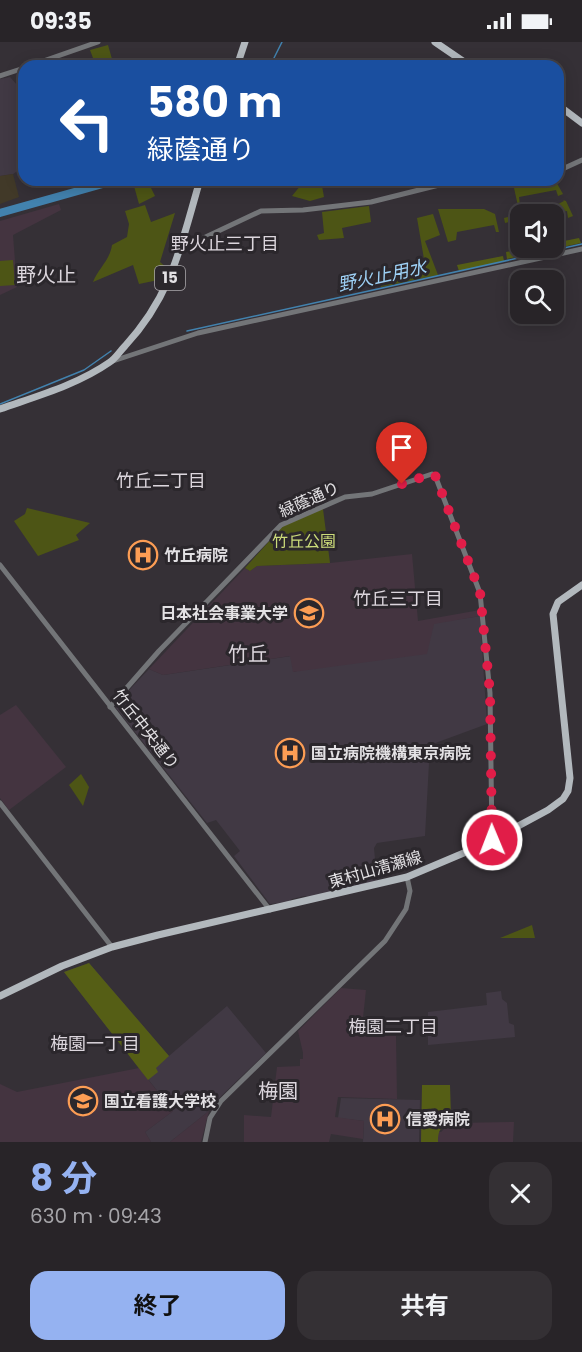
<!DOCTYPE html>
<html lang="ja">
<head>
<meta charset="utf-8">
<style>
  :root { --surface:#282428; --page:#343034; --text:#f1f3f6; --muted:#a5a4a8; --line:#444145; --accent:#95b2f1 }
  body { margin:0; font-family:Poppins,"Noto Sans JP",sans-serif; background:var(--page); color:var(--text); height:100vh; display:flex; flex-direction:column; font-size:22px; white-space:nowrap }
  * { box-sizing:border-box; margin:0 }
  p { font-size:20px; color:var(--muted) }
  .icon { flex:none; width:33px; height:33px; fill:none; stroke:currentColor; stroke-width:2; stroke-linecap:round; stroke-linejoin:round }
  .map { position:relative; height:1100px; overflow:hidden }
  .panel { display:flex; flex-direction:column; background:var(--surface); flex:1 }
  .panel>* { flex:none }
  .top-card { position:absolute; left:18px; top:18px; width:546px; height:126px; border-radius:18px; box-shadow:0 3px 15px #0003,0 0 0 2px var(--line); background:#1a4fa0; color:#fff; overflow:hidden }
  .controls { position:absolute; left:510px; top:162px; display:grid; gap:12px }
  .controls a { display:grid; place-items:center; width:54px; height:54px; border-radius:12px; background:var(--surface); box-shadow:0 3px 15px #0003,0 0 0 2px var(--line); font-size:30px }
  .pin { position:absolute; display:grid; place-items:center; width:51px; height:51px; color:#fff; margin:-62px -26px; border-radius:50% 50% 50% 0; rotate:-45deg; box-shadow:0 0 6px #0007 }
  .pin .icon { rotate:45deg }
  .me { position:absolute; width:66px; margin:-33px; rotate:359deg; stroke-linejoin:round; filter:drop-shadow(0 0 4px #0008) }
  .turn { display:flex; align-items:center; gap:21px; height:126px; padding:0 30px; font-size:27px }
  .turn .icon { width:78px; height:78px; stroke-width:2.5 }
  .turn b { display:block; font-size:42px; line-height:51px }
  .round { display:grid; place-items:center; flex:none; width:63px; height:63px; border-radius:18px; background:var(--page) }
  .head { display:flex; align-items:center; justify-content:space-between; height:102px; padding:0 30px }
  h1 { font-size:36px; font-weight:700; line-height:45px; color:var(--accent) }
  .button { display:flex; gap:12px; margin-top:auto; padding:12px 30px }
  .button a { flex:1; height:69px; border-radius:18px; background:var(--accent); color:#111; font-size:24px; font-weight:700; line-height:69px; text-align:center }
  .button a+a { background:var(--page); color:var(--text) }
  .status { display:flex; justify-content:space-between; align-items:center; height:42px; padding:0 30px; background:var(--surface); direction:ltr }
  .status svg { height:16px; fill:currentColor }
  .map>svg:first-child { display:block }
  .built { fill:#413944 }
  .industrial { fill:#413928 }
  .education { fill:#443440 }
  .green { fill:#4d5515 }
  .forest { fill:#555e15 }
  .lines { fill:none; stroke-linecap:round; stroke-linejoin:round }
  .stream { stroke:#4282ae; stroke-width:1.5 }
  .river { stroke:#4282ae; stroke-width:8 }
  .minor { stroke:#737578; stroke-width:5 }
  .major { stroke:#b2b8bd; stroke-width:7 }
  .route { stroke:#e11d48; stroke-width:10; stroke-dasharray:0 18 }
  .labels { text-anchor:middle; stroke-width:6; stroke-linejoin:round; paint-order:stroke }
  .shield { fill:#2b272c; stroke:#aca9ad; stroke-width:1.5 }
  .shield-label { font-size:15px; font-weight:bold; fill:#e3e1e4 }
  .street-label { font-size:16px; fill:#e3e1e4; stroke:#2b272c }
  .park-label { font-size:16px; fill:#ccdc7a; stroke:#2b272c }
  .poi-label { font-size:16px; font-weight:bold; fill:#e3e1e4; stroke:#2b272c; text-anchor:start }
  .neighbourhood-label { font-size:18px; fill:#dcd6dd; stroke:#2b272c }
  .water-label { font-size:18px; font-style:italic; fill:#9ed1f6; stroke:#2b272c }
  .quarter-label { font-size:20px; fill:#dcd6dd; stroke:#2b272c }
</style>
</head>
<body>
<div class="status"><b>09:35</b><svg viewBox="0 0 49 12"><path d="M0 12V9h3v3zM5 12V6h3v6zM10 12V3h3v9zM15 12V0h3v12zM26 1h20v11H26zM47 4h2v5h-2z"/></svg></div>
<div class="map">
<svg width="582" height="1100" viewBox="0 0 582 1100">
  <rect width="100%" height="100%" fill="#353036"/>
  <g class="built">
    <polygon points="10,35 24,51 24,106 19,107 19,128 13,132 0,134 0,37"/>
    <polygon points="480,574 487,682 430,703 425,794 377,801 374,806 377,839 310,855 304,854 292,857 288,860 270,862 234,814 240,809 216,778 207,781 116,666 118,660 149,627 163,633 291,614 294,630 434,581"/>
    <polygon points="89,921 169,1014 227,964 266,1011 216,1059 209,1069 170,1100 151,1100 145,1090 173,1069 64,930"/>
    <polygon points="501,949 502,957 507,961 509,981 514,983 515,995 428,1003 428,970 487,963 486,951"/>
    <polygon points="341,1056 420,1058 419,1100 363,1100 364,1079 338,1076"/>
  </g>
  <polygon class="industrial" points="13,132 19,155 0,162 0,134"/>
  <g class="education">
    <polygon points="59,162 61,168 13,193 17,245 0,253 0,179"/>
    <polygon points="412,512 418,579 480,568 480,574 434,582 427,612 293,630 290,614 163,633 149,627 245,526 250,529 257,524 330,521"/>
    <polygon points="16,663 66,725 9,768 0,756 0,673"/>
    <polygon points="341,946 366,948 361,994 396,994 397,1057 338,1055 335,1075 364,1079 363,1097 331,1092 329,1100 244,1100 244,1073 271,1075 277,1025 300,1024 300,1017 303,1017 303,1011 298,989"/>
    <polygon points="139,1026 173,1069 145,1090 151,1100 0,1100 0,1042 17,1050"/>
    <polygon points="209,1069 201,1100 170,1100"/>
    <polygon points="514,1080 513,1100 421,1100 421,1089 441,1090 447,1084 454,1081"/>
  </g>
  <g class="green">
    <polygon points="108,3 114,24 96,24 90,8"/>
    <polygon points="144,138 147,138 155,154 139,162 134,144"/>
    <polygon points="305,138 321,138 324,155 310,159 292,154"/>
    <polygon points="550,138 555,138 563,152 558,154 556,148 519,155 520,163 518,164 514,146"/>
    <path d="M563,158l3,1 7,15 -5,2 -1,-7 -21,3h-26v5l-15,4 -1,-5c19,-5 43,-7 60,-17z"/>
    <path d="M145,163l6,17 24,-9 -15,49 7,6 -4,11 -24,5 -6,-19 -40,17c5,-13 17,-22 19,-37l15,-8 2,-13 -4,-13z"/>
    <polygon points="369,164 371,180 342,186 344,196 319,198 317,193 324,191 322,170"/>
    <polygon points="438,167 484,167 495,172 499,190 496,190 494,183 457,190 456,198 448,200"/>
    <polygon points="433,172 440,193 425,199 438,233 381,245 381,240 423,229 422,223 425,221 424,217 417,176"/>
    <polygon points="13,218 15,243 0,244 0,219"/>
    <polygon points="27,466 90,481 76,493 79,498 38,514 14,479 25,472"/>
    <polygon points="323,467 330,521 257,524 250,529 245,526 283,484"/>
    <polygon points="81,732 89,745 83,764 69,743"/>
    <polygon points="532,883 535,896 500,896"/>
  </g>
  <g class="forest">
    <polygon points="579,196 581,201 507,217 506,210 529,206 554,206 554,201"/>
    <polygon points="503,214 504,219 459,229 457,223"/>
    <polygon points="89,921 169,1014 156,1026 158,1030 148,1038 64,930"/>
    <path d="M422,1043h28l1,32c-5,12 -13,6 -13,25h-17z"/>
  </g>
  <g class="lines">
    <g class="stream">
      <polyline points="270,24 282,0"/>
      <polyline points="187,289 582,202"/>
      <polyline points="0,362 84,328 111,309"/>
    </g>
    <polyline class="river" points="0,171 117,138"/>
    <g class="minor">
      <polyline points="29,24 98,0"/>
      <polyline points="0,34 24,26"/>
      <polyline points="558,129 582,118"/>
      <polyline points="181,200 195,200 261,169 303,168 371,160 443,142 523,141 535,138"/>
      <polyline points="113,319 198,291 582,207"/>
      <polyline points="0,523 270,868"/>
      <polyline points="110,665 159,609 281,483 345,455 372,452 432,432 436,436 480,551 490,651 492,798"/>
      <polyline points="0,761 112,905"/>
      <polyline points="205,1100 210,1076 221,1059 385,899 406,867 410,849 407,835"/>
    </g>
    <g class="major">
      <polyline points="435,0 470,24"/>
      <polyline points="237,24 245,0"/>
      <polyline points="558,63 582,81"/>
      <path d="M0,367c37,-13 77,-24 110,-47 6,-4 10,-11 15,-16 48,-52 56,-102 75,-166"/>
      <polyline points="0,954 62,924 112,905 158,893 407,835 485,802 548,768 563,757 568,749 570,736 553,572 558,560 582,543"/>
    </g>
  </g>
  <g class="lines">
    <polyline class="route" points="402,442 429,433 435,433 480,550 490,651 492,798"/>
  </g>
  <defs>
    <g id="hospital-ring" transform="scale(1.5)"><circle r="9.5" fill="#2b272c" stroke="#fc9d54" stroke-width="1.5"/><path d="M-5-5h3v3.5h4V-5h3V5h-3V1.5h-4V5h-3Z" fill="#fc9d54"/></g>
    <g id="university-ring" transform="scale(1.5)"><circle r="9.5" fill="#2b272c" stroke="#fc9d54" stroke-width="1.5"/><path d="M0-5L7-2L0 1L-7-2ZM-4 1L0 2.5L4 1V4Q0 6-4 4Z" fill="#fc9d54"/></g>
  </defs>
  <g fill-rule="evenodd">
    <use href="#hospital-ring" x="143" y="513"/>
    <use href="#university-ring" x="309" y="571"/>
    <use href="#hospital-ring" x="290" y="711"/>
    <use href="#university-ring" x="83" y="1059"/>
    <use href="#hospital-ring" x="385" y="1077"/>
  </g>
  <g class="labels">
    <rect class="shield" x="155" y="224" width="30" height="24" rx="4.5"/>
    <g class="shield-label">
      <text x="170" y="241">15</text>
    </g>
    <g class="street-label">
      <text transform="translate(309 457) rotate(-24)" y="6">緑蔭通り</text>
      <text transform="translate(146 687) rotate(52)" y="6">竹丘中央通り</text>
      <text transform="translate(375 827) rotate(-16)" y="6">東村山清瀬線</text>
    </g>
    <g class="park-label">
      <text x="304" y="505">竹丘公園</text>
    </g>
    <g class="poi-label">
      <text x="164" y="519">竹丘病院</text>
      <text x="288" y="577" text-anchor="end">日本社会事業大学</text>
      <text x="311" y="717">国立病院機構東京病院</text>
      <text x="104" y="1065">国立看護大学校</text>
      <text x="406" y="1083">信愛病院</text>
    </g>
    <g class="neighbourhood-label">
      <text x="225" y="208">野火止三丁目</text>
      <text x="161" y="445">竹丘二丁目</text>
      <text x="398" y="563">竹丘三丁目</text>
      <text x="393" y="991">梅園二丁目</text>
      <text x="95" y="1008">梅園一丁目</text>
    </g>
    <g class="water-label">
      <text transform="translate(382 234) rotate(-12)" y="6">野火止用水</text>
    </g>
    <g class="quarter-label">
      <text x="46" y="240">野火止</text>
      <text x="248" y="619">竹丘</text>
      <text x="278" y="1056">梅園</text>
    </g>
  </g>
</svg>
<div class="controls">
<a><svg class="icon" aria-label="sound" viewBox="0 0 24 24"><path d="M4 9h4l5-4v14l-5-4H4zM17 9q2 3 0 6"/></svg></a>
<a><svg class="icon" aria-label="search" viewBox="0 0 24 24"><circle cx="10" cy="10" r="6"/><path d="M15 15l6 6"/></svg></a>
</div>
<div class="pin" style="left:402px;top:442px;background:#d93025"><svg class="icon" aria-label="arrive" viewBox="0 0 24 24"><path d="M6 21V4h12l-3 4 3 4H6"/></svg></div>
<svg class="me" style="left:492px;top:798px" viewBox="-20 -20 40 40"><circle r="17" fill="#e11d48" stroke="#fff" stroke-width="3"/><path d="M0-11L8 9 0 5-8 9z" fill="#fff"/></svg>
<div class="top-card">
<div class="turn"><svg class="icon" aria-label="left" viewBox="0 0 24 24"><path d="M17 20v-9H6M10 6l-5 5 5 5"/></svg><div><b>580 m</b>緑蔭通り</div></div>
</div>
</div>
<section class="panel">
<div class="head"><div><h1>8 分</h1><p>630 m · 09:43</p></div><a class="round"><svg class="icon" aria-label="close" viewBox="0 0 24 24"><path d="M6 6l12 12M18 6L6 18"/></svg></a></div>
<div class="button"><a>終了</a><a>共有</a></div>
</section>
</body>
</html>
